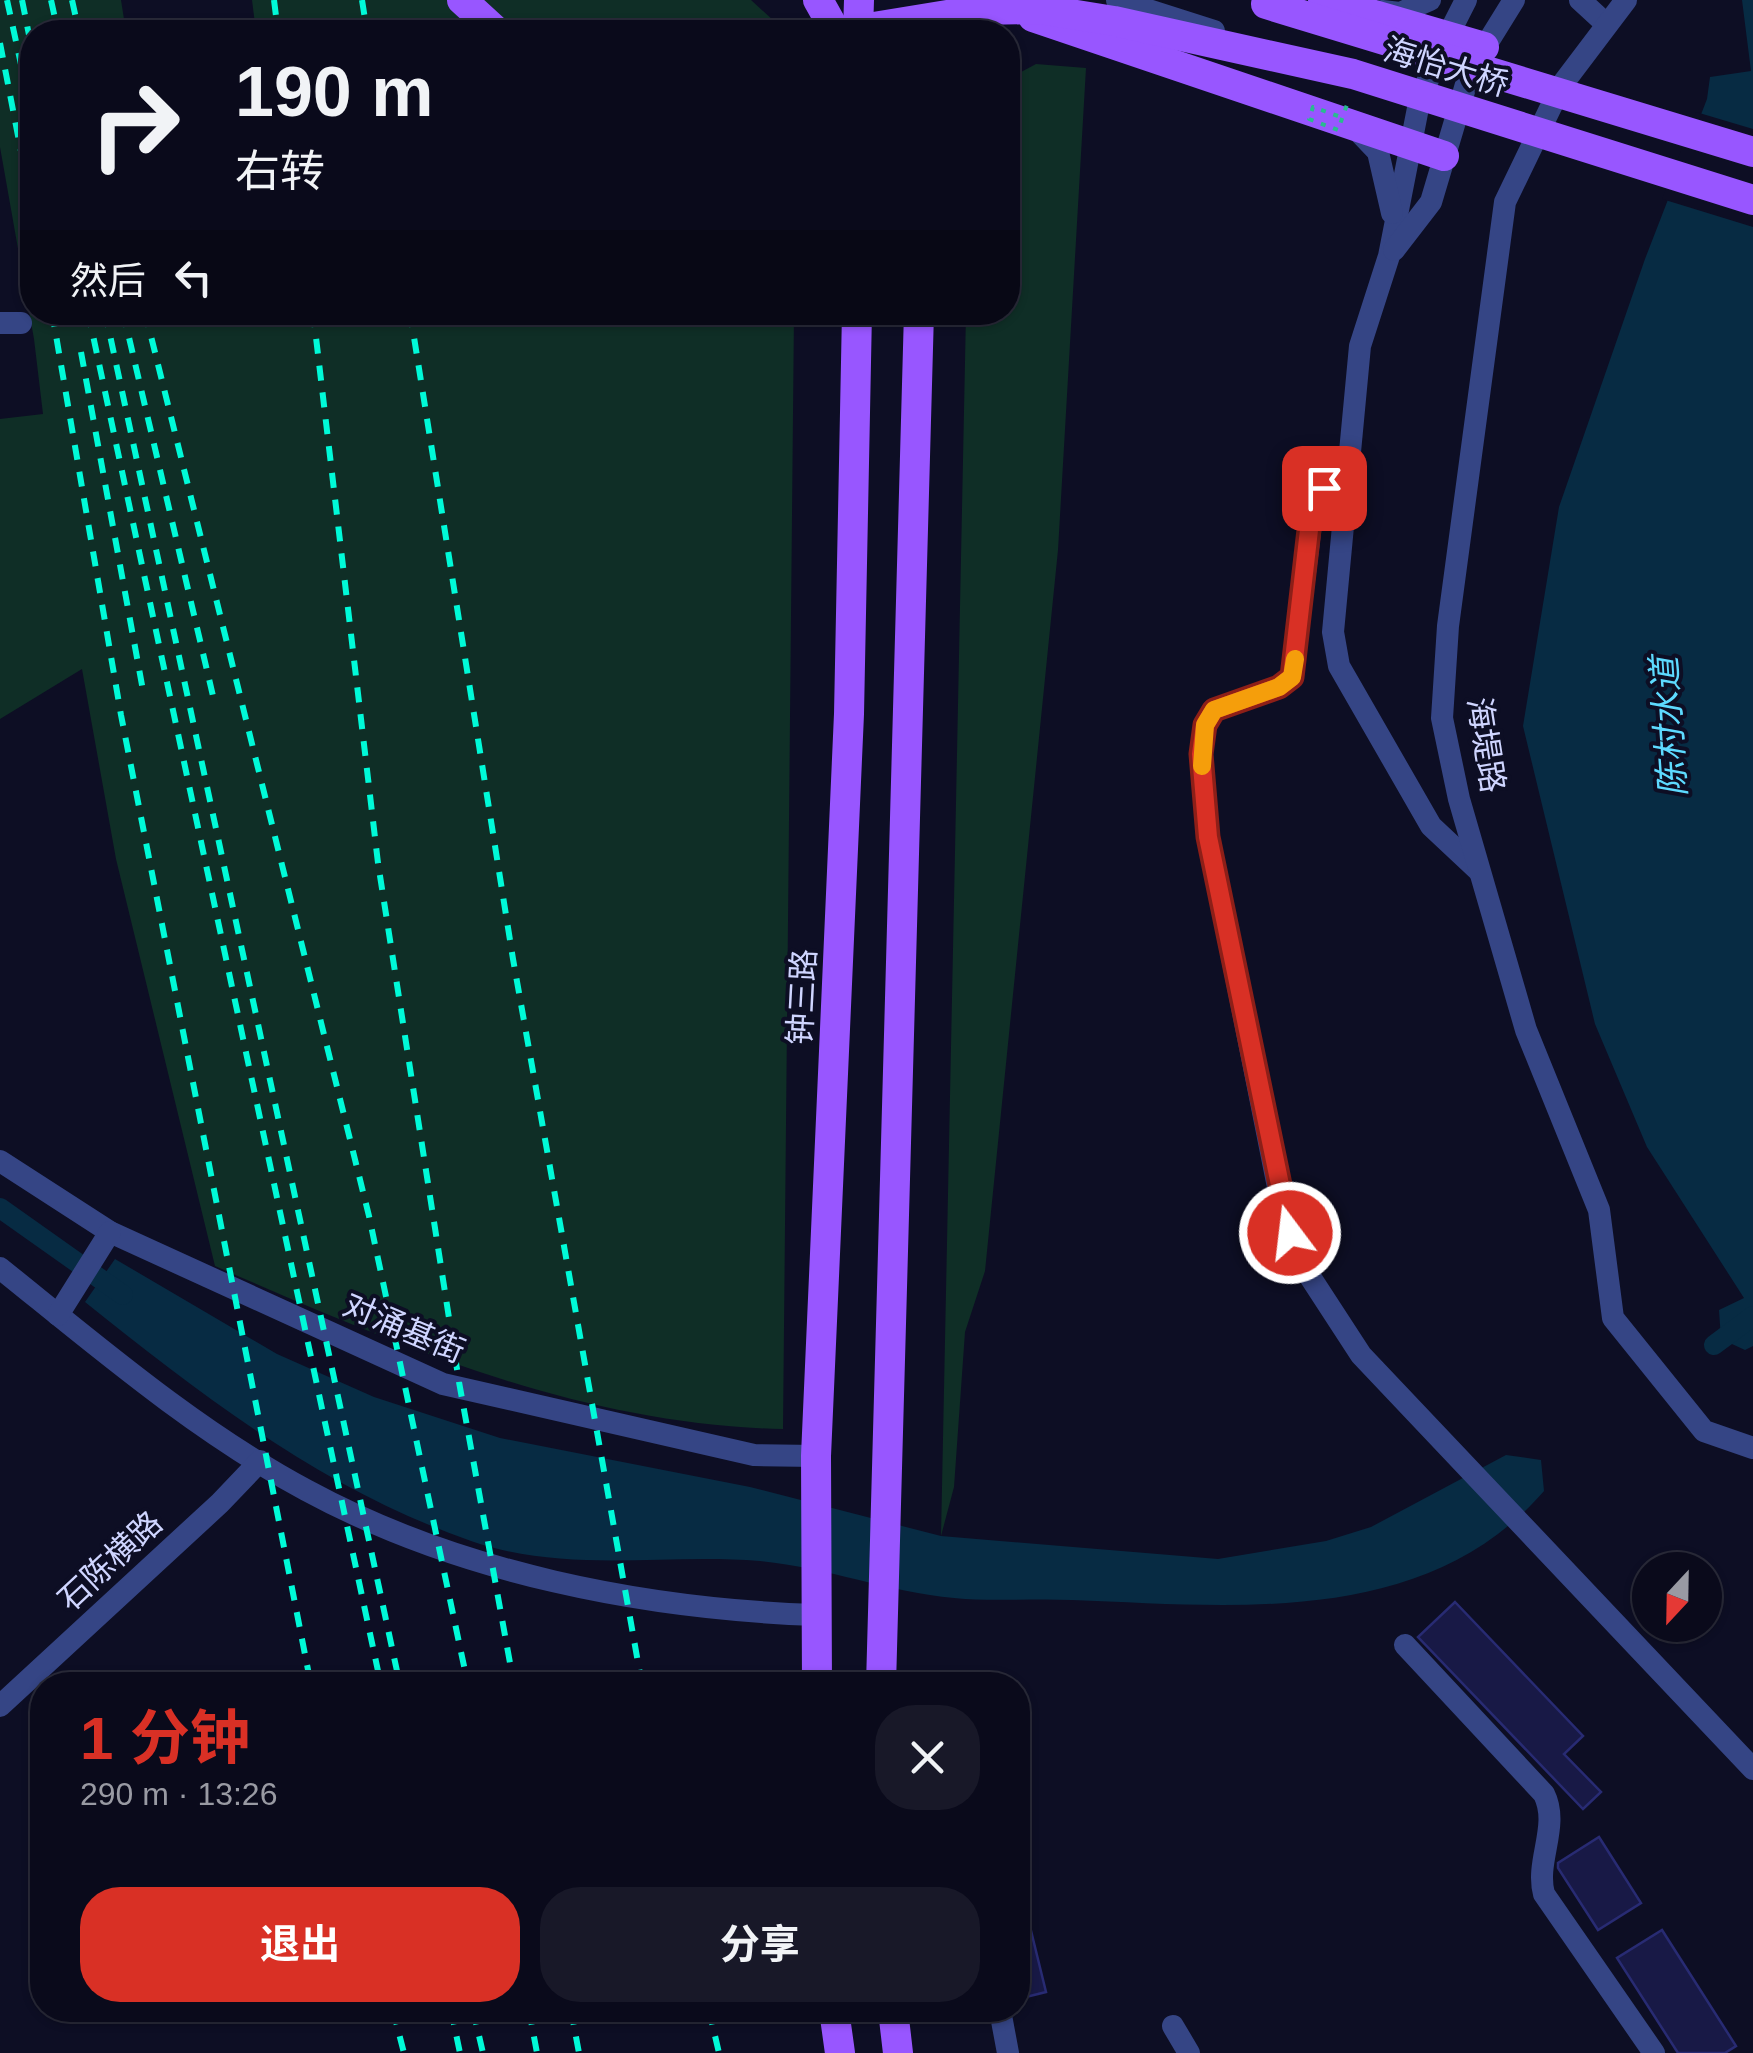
<!DOCTYPE html>
<html lang="zh">
<head>
<meta charset="utf-8">
<style>
  :root { --surface:#0a0a1b; --page:#181828; --text:#f1f3f6; --muted:#999aa3; --line:#2a2b3a; --accent:#d93025 }
  body { margin:0; font-family:Helvetica,"Noto Sans SC",sans-serif; background:var(--page); color:var(--text); height:100vh; display:flex; flex-direction:column; font-size:38px; white-space:nowrap }
  * { box-sizing:border-box; margin:0 }
  p { font-size:32px; color:var(--muted) }
  .icon { flex:none; width:55px; height:55px; fill:none; stroke:currentColor; stroke-width:2; stroke-linecap:round; stroke-linejoin:round }
  .map { position:relative; flex:1; overflow:hidden }
  .sheet { position:absolute; left:30px; top:1672px; width:1000px; height:350px; display:flex; flex-direction:column; background:var(--surface); border-radius:40px; box-shadow:0 2px 8px #0004,0 0 0 2px var(--line) }
  .sheet>* { flex:none }
  .banner { position:absolute; left:20px; top:20px; width:1000px; height:305px; border-radius:40px; box-shadow:0 2px 8px #0004,0 0 0 2px var(--line); background:#0a0a1b; color:var(--text); overflow:hidden }
  .needle { width:65px; rotate:202deg }
  .buttons { position:absolute; left:1632px; top:1552px; display:grid; gap:20px }
  .buttons a { display:grid; place-items:center; width:90px; height:90px; border-radius:50%; background:var(--surface); box-shadow:0 2px 8px #0004,0 0 0 2px var(--line); font-size:50px }
  .pin { position:absolute; display:grid; place-items:center; width:85px; height:85px; color:#fff; margin:-42px; border-radius:20px; box-shadow:0 5px 15px #0006 }
  .me { position:absolute; width:110px; margin:-55px; rotate:345deg; stroke-linejoin:round; filter:drop-shadow(0 0 8px #0008) }
  .turn { display:flex; align-items:center; gap:35px; height:210px; padding:0 50px; font-size:45px }
  .turn .icon { width:130px; height:130px; stroke-width:2.5 }
  .turn b { display:block; font-size:70px; line-height:85px }
  .then { display:flex; align-items:center; height:95px; padding:0 50px; background:#0003; gap:20px; font-size:38px }
  .round { display:grid; place-items:center; flex:none; width:105px; height:105px; border-radius:40px; background:var(--page) }
  .head { display:flex; align-items:center; justify-content:space-between; height:170px; padding:0 50px }
  h1 { font-size:60px; font-weight:700; line-height:75px; color:var(--accent) }
  .primary-button { display:flex; gap:20px; margin-top:auto; padding:20px 50px }
  .primary-button a { flex:1; height:115px; border-radius:40px; background:var(--accent); color:#fff; font-size:40px; font-weight:700; line-height:115px; text-align:center }
  .primary-button a+a { background:var(--page); color:var(--text) }
  .map>svg:first-child { display:block }
  .green { fill:#0f2e26 }
  .water { fill:#072b43 }
  .pier { fill:#0d0e24 }
  .lines { fill:none; stroke-linecap:round; stroke-linejoin:round }
  .canal { stroke:#072b43; stroke-width:20 }
  .building { fill:#181946; stroke:#282b73; stroke-width:2.5 }
  .minor { stroke:#354585; stroke-width:22 }
  .major { stroke:#9856ff; stroke-width:30 }
  .rail { stroke:#00fad8; stroke-width:6; stroke-dasharray:15 12; stroke-linecap:butt }
  .path-bridge { stroke:#28bb8f; stroke-width:4; stroke-dasharray:5 8; stroke-linecap:butt }
  .major-bridge { stroke:#9856ff; stroke-width:30 }
  .route-casing { stroke:#8d1f18; stroke-width:25 }
  .route { stroke:#d93025; stroke-width:18 }
  .slow { stroke:#f59e0b; stroke-width:18 }
  .labels { text-anchor:middle; stroke-width:8; stroke-linejoin:round; paint-order:stroke }
  .street-label { font-size:32px; fill:#cfd5ff; stroke:#0d0e24 }
  .water-label { font-size:35px; font-style:italic; fill:#5ddaff; stroke:#0d0e24 }
</style>
</head>
<body>
<div class="map">
<svg width="1753" height="2053" viewBox="0 0 1753 2053">
  <rect width="100%" height="100%" fill="#0d0e24"/>
  <g class="green">
    <path d="M0,0h121l5,32h-94v280l762,1 -11,1116c-203,-4 -384,-83 -568,-163l-99,-407 -34,-190 -82,50v-300l43,-5 -9,-75 -34,-192z"/>
    <polygon points="252,0 751,0 786,32 256,32"/>
    <polygon points="1036,64 1086,68 1058,550 985,1271 965,1332 954,1487 941,1536 966,313 1008,312 1008,79"/>
  </g>
  <g class="water">
    <polygon points="1742,0 1753,0 1753,1346 1745,1350 1721,1339 1719,1310 1744,1298 1647,1147 1595,1024 1523,726 1559,507 1645,259 1707,99 1710,77 1751,71"/>
    <path d="M115,1259l162,95 97,43 126,41 250,49 191,49 277,23 108,-18 45,-14 135,-72 35,5 3,31c-119,137 -309,115 -472,109 -39,-2 -79,2 -118,-2 -65,-6 -129,-31 -194,-37 -97,-8 -194,13 -289,-20 -148,-52 -265,-142 -386,-239z"/>
  </g>
  <polygon class="pier" points="1696,112 1753,129 1753,227 1662,199"/>
  <g class="lines">
    <g class="canal">
      <polyline points="0,1208 123,1295"/>
      <polyline points="1714,1345 1753,1316"/>
    </g>
  </g>
  <g class="building">
    <polygon points="1455,1602 1583,1736 1564,1754 1601,1792 1583,1809 1418,1637"/>
    <polygon points="1599,1837 1641,1903 1598,1930 1558,1868 1558,1863"/>
    <polygon points="1023,1898 1046,1992 1026,1997 1018,1963 1018,1899"/>
    <polygon points="1662,1930 1736,2046 1725,2053 1678,2053 1617,1958"/>
  </g>
  <g class="lines">
    <g class="minor">
      <polyline points="1117,0 1214,31"/>
      <polyline points="1466,0 1434,63 1418,108 1389,256 1360,346 1333,632 1339,666 1431,826 1479,871"/>
      <polyline points="1580,0 1605,23"/>
      <polyline points="1626,0 1561,86 1505,202 1448,626 1442,718 1459,799 1526,1030 1599,1210 1613,1318 1704,1431 1753,1448"/>
      <polyline points="1382,11 1400,13 1430,0"/>
      <polyline points="1358,131 1378,152 1392,213"/>
      <polyline points="1394,250 1431,202 1470,71 1514,0"/>
      <polyline points="0,323 21,323"/>
      <polyline points="1349,490 1324,488 1315,493 1292,677 1279,687 1213,710 1205,725 1201,754 1208,837 1281,1202 1305,1269 1361,1355 1753,1769"/>
      <polyline points="0,1161 110,1232 443,1384 754,1455 816,1456"/>
      <path d="M0,1268c97,78 196,163 306,222 153,83 338,119 510,125"/>
      <polyline points="58,1315 110,1232"/>
      <path d="M1405,1645l139,149c16,32 -9,67 0,100l110,159"/>
      <polyline points="0,1706 220,1503 260,1461"/>
      <polyline points="1000,2010 1008,2053"/>
      <polyline points="1173,2026 1189,2053"/>
    </g>
    <g class="major">
      <polyline points="462,0 497,32"/>
      <polyline points="818,0 836,32"/>
      <polyline points="1323,0 1484,47"/>
      <polyline points="1033,17 1444,156"/>
      <polyline points="858,32 859,0"/>
      <polyline points="817,1685 816,1456 849,714 857,312"/>
      <polyline points="881,1685 919,312"/>
      <polyline points="834,2010 840,2053"/>
      <polyline points="893,2010 898,2053"/>
    </g>
    <g class="rail">
      <polyline points="7,0 32,115"/>
      <polyline points="22,0 29,35"/>
      <polyline points="51,0 58,32"/>
      <polyline points="72,0 79,32"/>
      <polyline points="274,0 278,32"/>
      <polyline points="362,0 367,32"/>
      <polyline points="0,43 32,208"/>
      <polyline points="52,312 121,715 311,1685"/>
      <polyline points="88,312 381,1685"/>
      <polyline points="105,312 400,1685"/>
      <polyline points="123,312 213,696"/>
      <polyline points="145,312 369,1216 468,1685"/>
      <polyline points="313,312 378,863 459,1382 514,1685"/>
      <polyline points="410,312 513,959 642,1685"/>
      <polyline points="81,352 144,696"/>
      <polyline points="393,2010 404,2053"/>
      <polyline points="451,2010 460,2053"/>
      <polyline points="473,2010 483,2053"/>
      <polyline points="529,2010 537,2053"/>
      <polyline points="571,2010 579,2053"/>
      <polyline points="709,2010 719,2053"/>
    </g>
    <polyline class="path-bridge" points="1338,116 1313,107 1309,119 1338,130 1349,99"/>
    <g class="major-bridge">
      <polyline points="1266,4 1753,152"/>
      <polyline points="843,32 978,10 1039,9 1114,21 1353,74 1753,200"/>
    </g>
  </g>
  <g class="lines">
    <g class="route-casing">
      <polyline id="route" points="1290,1233 1208,837 1201,754 1205,725 1214,710 1279,687 1292,677 1312,504 1316,493 1324,488"/>
    </g>
    <use href="#route" class="route"/>
    <polyline class="slow" points="1202,766 1205,725 1214,710 1279,687 1292,677 1295,659"/>
  </g>
  <g class="labels">
    <g class="street-label">
      <text transform="translate(1446 67) rotate(17)" y="11">海怡大桥</text>
      <text transform="translate(1486 745) rotate(81)" y="11">海堤路</text>
      <text transform="translate(802 997) rotate(-87)" y="11">钟三路</text>
      <text transform="translate(404 1328) rotate(23)" y="11">对涌基街</text>
      <text transform="translate(110 1561) rotate(-43)" y="11">石陈横路</text>
    </g>
    <g class="water-label">
      <text transform="translate(1669 727) rotate(-94)" y="12">陈村水道</text>
    </g>
  </g>
</svg>
<div class="buttons">
<a><svg class="needle" viewBox="-14 -14 28 28"><path d="M0-13l5 13h-10z" fill="#e53935"/><path d="M0 13l5-13h-10z" fill="#999aa3"/></svg></a>
</div>
<div class="pin" style="left:1324px;top:488px;background:#d93025"><svg class="icon" aria-label="arrive" viewBox="0 0 24 24"><path d="M6 21V4h12l-3 4 3 4H6"/></svg></div>
<svg class="me" style="left:1290px;top:1233px" viewBox="-20 -20 40 40"><circle r="17" fill="#d93025" stroke="#fff" stroke-width="3"/><path d="M0-11L8 9 0 5-8 9z" fill="#fff"/></svg>
<div class="banner">
<div class="turn"><svg class="icon" aria-label="right" viewBox="0 0 24 24"><path d="M7 20v-9h11M14 6l5 5-5 5"/></svg><div><b>190 m</b>右转</div></div>
<div class="then">然后<svg class="icon" aria-label="left" viewBox="0 0 24 24"><path d="M17 20v-9H6M10 6l-5 5 5 5"/></svg></div>
</div>
<section class="sheet">
<div class="head"><div><h1>1 分钟</h1><p>290 m · 13:26</p></div><a class="round"><svg class="icon" aria-label="close" viewBox="0 0 24 24"><path d="M6 6l12 12M18 6L6 18"/></svg></a></div>
<div class="primary-button"><a>退出</a><a>分享</a></div>
</section>
</div>
</body>
</html>
